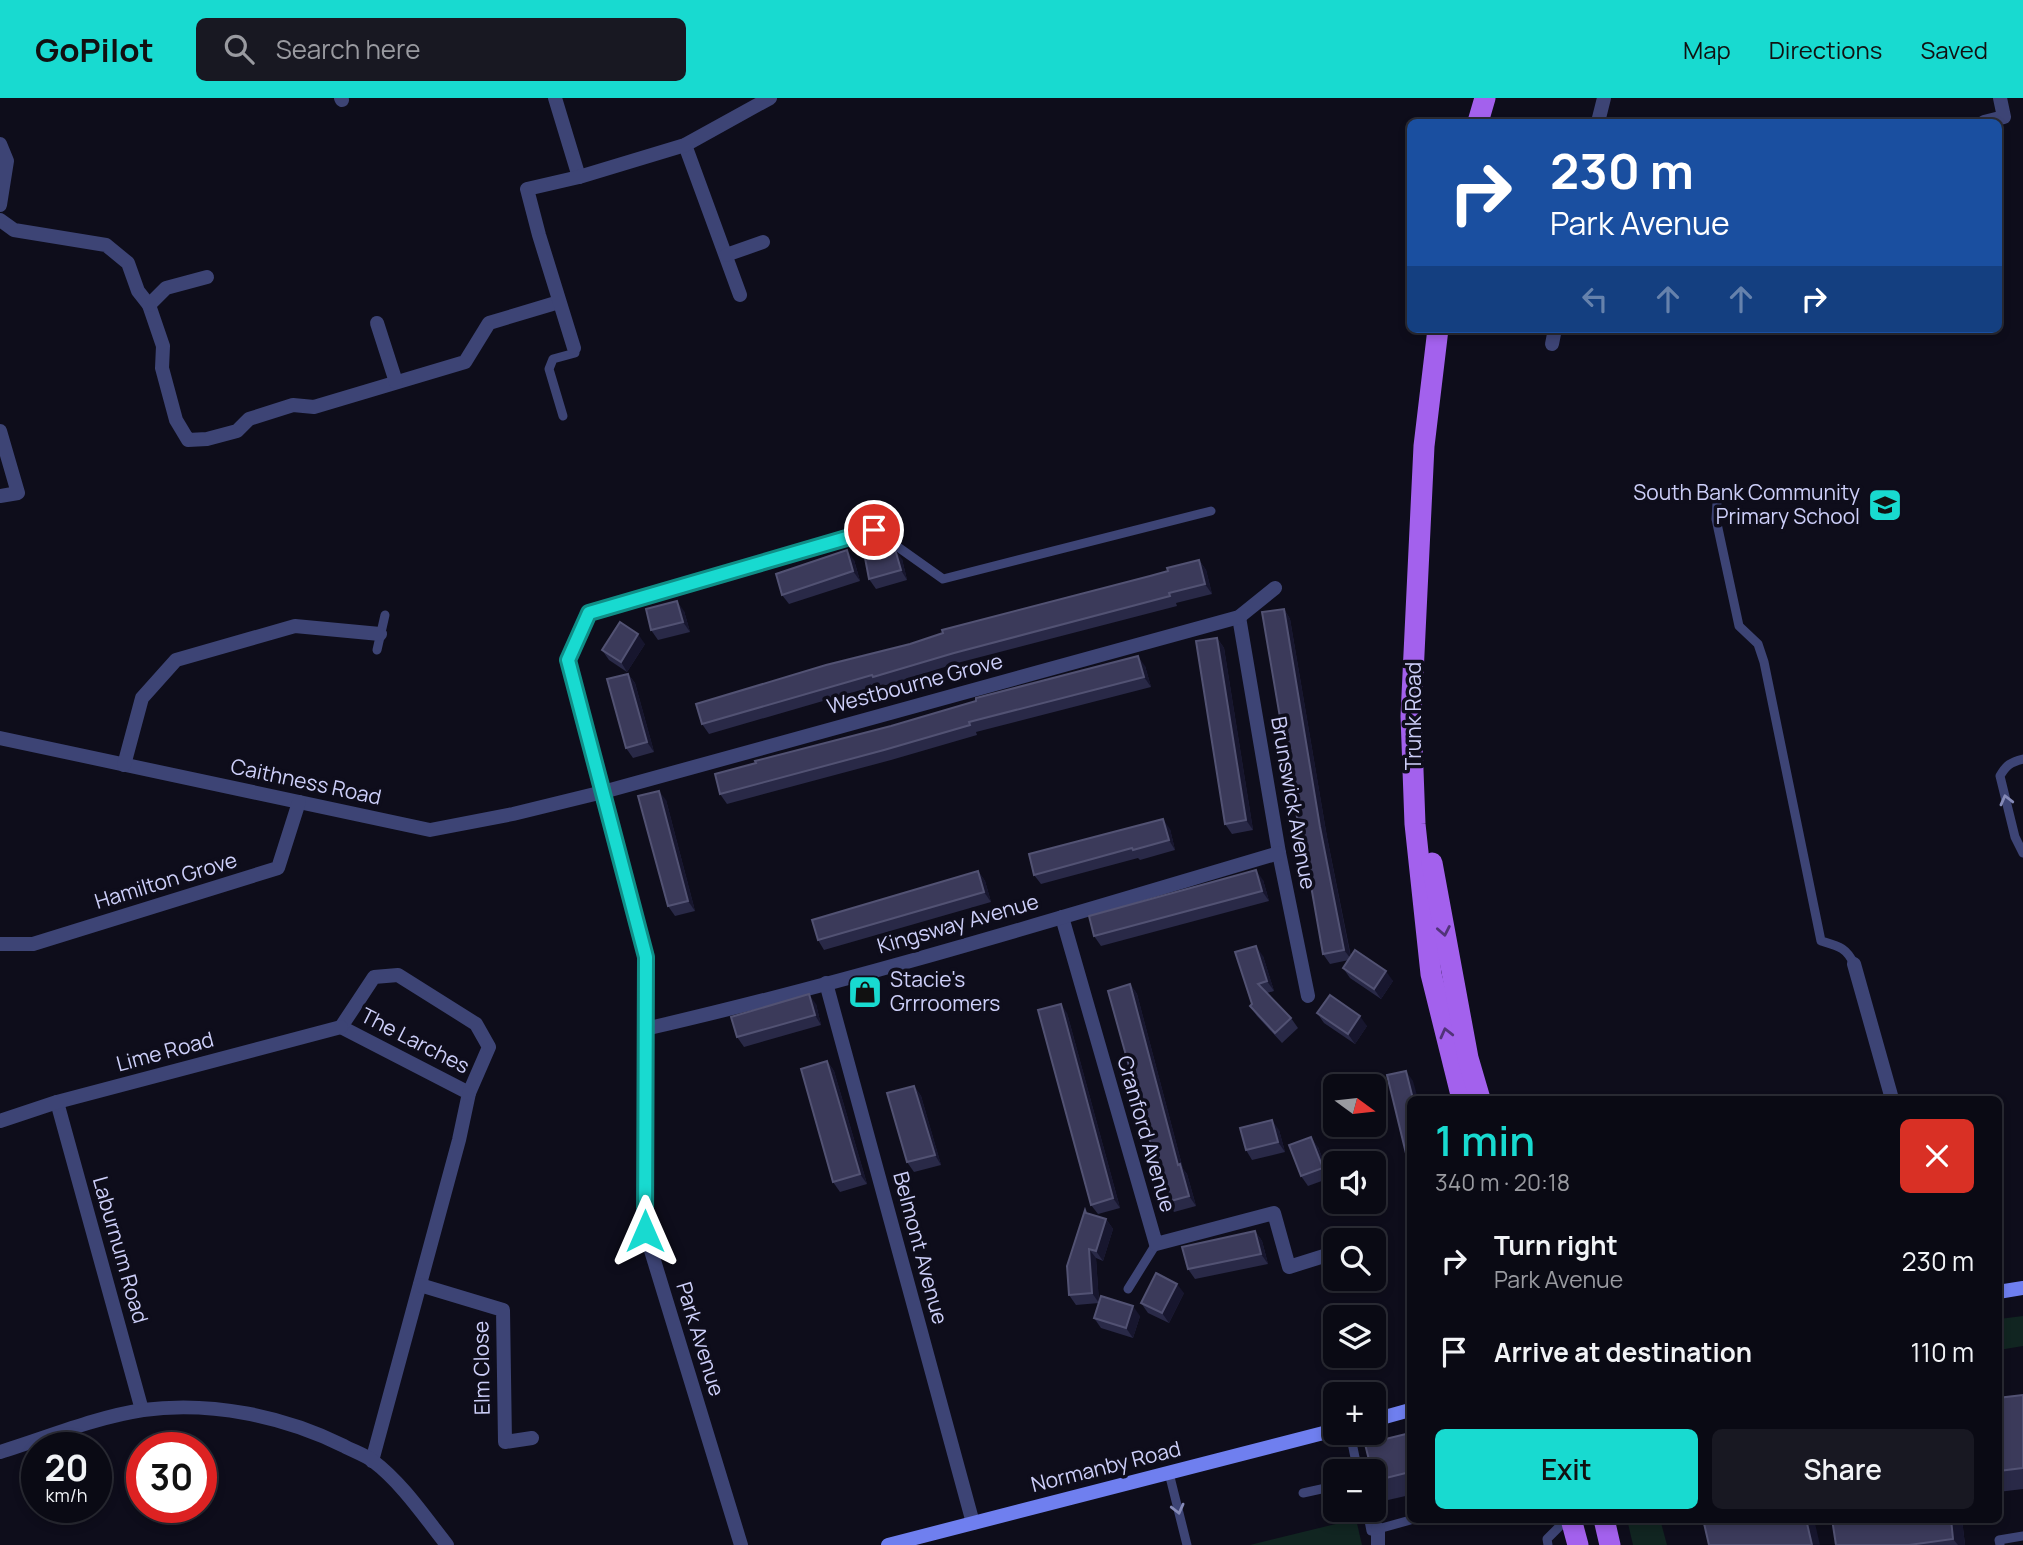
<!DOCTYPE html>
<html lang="en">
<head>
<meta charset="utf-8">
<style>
  :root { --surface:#0a0a14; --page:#181822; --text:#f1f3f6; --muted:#999aa0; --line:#2a2b34; --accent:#18dad0 }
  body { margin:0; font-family:Manrope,sans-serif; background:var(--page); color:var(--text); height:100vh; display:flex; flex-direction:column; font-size:26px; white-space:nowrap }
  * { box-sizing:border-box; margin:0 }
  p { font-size:23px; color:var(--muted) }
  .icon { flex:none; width:38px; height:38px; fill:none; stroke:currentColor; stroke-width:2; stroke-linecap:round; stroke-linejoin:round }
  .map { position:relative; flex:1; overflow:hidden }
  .drawer { position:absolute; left:1407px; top:998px; width:595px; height:427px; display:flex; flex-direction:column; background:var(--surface); border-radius:10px; box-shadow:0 4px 10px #0003,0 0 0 2px var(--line) }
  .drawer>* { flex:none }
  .guide { position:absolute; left:1407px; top:21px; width:595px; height:214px; border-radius:10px; box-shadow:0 4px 10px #0003,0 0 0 2px var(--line); background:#1a4fa0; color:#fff; overflow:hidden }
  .needle { width:46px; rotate:105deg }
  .tools { position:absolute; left:1323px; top:976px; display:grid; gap:14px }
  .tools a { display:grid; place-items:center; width:63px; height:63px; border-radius:10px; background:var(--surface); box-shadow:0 4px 10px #0003,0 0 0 2px var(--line); font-size:35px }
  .speed { position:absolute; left:21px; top:1334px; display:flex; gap:14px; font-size:35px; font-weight:700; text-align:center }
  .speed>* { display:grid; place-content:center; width:91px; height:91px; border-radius:50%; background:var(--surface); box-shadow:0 4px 10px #0003,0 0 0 2px var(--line); line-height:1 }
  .speed small { font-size:18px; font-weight:400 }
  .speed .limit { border:10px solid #d22; background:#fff; color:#111 }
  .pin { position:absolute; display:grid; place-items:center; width:60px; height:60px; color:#fff; margin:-30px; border:4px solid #fff; border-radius:50%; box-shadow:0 2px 7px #0007 }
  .me { position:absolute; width:77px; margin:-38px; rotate:0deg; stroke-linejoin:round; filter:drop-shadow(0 0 5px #0008) }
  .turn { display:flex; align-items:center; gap:24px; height:147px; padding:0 28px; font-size:32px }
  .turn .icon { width:91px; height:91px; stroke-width:2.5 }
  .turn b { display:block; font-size:49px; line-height:60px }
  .lanes { display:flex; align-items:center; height:66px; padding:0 28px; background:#0003; justify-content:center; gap:35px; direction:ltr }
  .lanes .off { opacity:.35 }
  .round { display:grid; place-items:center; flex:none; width:74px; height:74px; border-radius:10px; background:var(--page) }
  .headline { display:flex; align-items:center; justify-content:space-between; height:119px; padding:0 28px }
  h1 { font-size:42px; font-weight:600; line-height:52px; color:var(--accent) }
  .cta { display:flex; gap:14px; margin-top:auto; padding:14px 28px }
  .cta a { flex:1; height:80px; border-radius:10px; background:var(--accent); color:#111; font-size:28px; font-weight:600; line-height:80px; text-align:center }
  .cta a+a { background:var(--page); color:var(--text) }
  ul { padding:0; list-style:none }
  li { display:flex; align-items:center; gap:21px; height:91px; padding:0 28px }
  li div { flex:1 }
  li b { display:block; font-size:26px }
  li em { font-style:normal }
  header { display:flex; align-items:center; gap:42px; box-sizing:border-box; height:98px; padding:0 35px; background:var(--accent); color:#111 }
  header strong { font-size:33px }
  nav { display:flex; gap:38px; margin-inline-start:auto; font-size:24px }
  .search { width:490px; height:63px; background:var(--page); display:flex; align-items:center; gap:18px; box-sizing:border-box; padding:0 24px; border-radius:10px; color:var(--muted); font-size:26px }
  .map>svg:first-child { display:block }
  .green { fill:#112521 }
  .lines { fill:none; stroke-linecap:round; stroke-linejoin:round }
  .lane { stroke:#3d4475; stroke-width:9 }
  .street { stroke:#3d4475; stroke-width:14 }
  .secondary { stroke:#6f7fef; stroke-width:14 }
  .primary { stroke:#a361ed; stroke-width:21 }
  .wall { fill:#292947 }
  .shaded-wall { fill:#17162e }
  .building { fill:#3b3a5a; stroke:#525273; stroke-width:2 }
  .oneway { stroke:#858ab7 }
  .oneway2 { stroke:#513379 }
  .route-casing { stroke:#108e87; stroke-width:18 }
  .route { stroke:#18dad0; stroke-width:12 }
  .labels { text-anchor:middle; stroke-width:7; stroke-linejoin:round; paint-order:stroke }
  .poi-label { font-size:21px; fill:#cdcff9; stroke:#0e0d1b; text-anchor:end }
  .street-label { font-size:21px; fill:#cdcff9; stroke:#0e0d1b }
</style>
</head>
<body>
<header>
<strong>GoPilot</strong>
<div class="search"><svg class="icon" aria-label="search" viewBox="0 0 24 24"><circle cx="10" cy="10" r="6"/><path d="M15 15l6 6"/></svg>Search here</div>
<nav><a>Map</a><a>Directions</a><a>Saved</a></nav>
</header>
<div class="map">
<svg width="2023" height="1447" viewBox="0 0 2023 1447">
  <rect width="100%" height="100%" fill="#0e0d1b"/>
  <g class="green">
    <polygon points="2023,1218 2023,1248 1999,1252 1999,1221"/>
    <polygon points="1356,1421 1362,1447 1250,1447"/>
    <polygon points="1627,1421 1660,1421 1667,1447 1633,1447"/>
  </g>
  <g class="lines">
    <g class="lane">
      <polyline points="563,318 549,271 553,261 575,255"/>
      <path d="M1717,405l-1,16 23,107 19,18 6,18 57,279c17,5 25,6 33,23"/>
      <polyline points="874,432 943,481 1211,413"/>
      <polyline points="377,552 385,517"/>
      <path d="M2023,661c-12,3 -17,6 -23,17l15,61 8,16"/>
      <polyline points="1128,1191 1156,1146"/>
      <polyline points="1350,1335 1358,1374"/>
      <polyline points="1169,1375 1187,1447"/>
      <polyline points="1303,1395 1335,1388"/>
      <polyline points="1367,1412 1371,1433 1414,1421"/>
      <polyline points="1548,1447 1547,1441 1567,1421"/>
      <polyline points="2000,1447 1999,1442 2023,1438"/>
    </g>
    <g class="street">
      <polyline points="341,0 342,2"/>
      <polyline points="555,0 579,79"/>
      <polyline points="1598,24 1604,0"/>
      <polyline points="1984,24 2004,19 2000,0"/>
      <polyline points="0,46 7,63 0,107"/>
      <polyline points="685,47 740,197"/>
      <polyline points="0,122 14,132 106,147 128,165 138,193 149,207 163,248 162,270 176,322 188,342 207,341 237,333 249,321 293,307 314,309 465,264 489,225 559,204"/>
      <polyline points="726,157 763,144"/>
      <polyline points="149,207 166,190 207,179"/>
      <polyline points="377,225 396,284"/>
      <polyline points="1552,246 1555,231"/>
      <polyline points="574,250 539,137 527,91 579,79 685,47 770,0"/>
      <polyline points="0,333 18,395 0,398"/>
      <polyline points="1239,519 1279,755 1308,898"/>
      <polyline points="0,640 430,732 513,716 603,694 1239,519 1275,490"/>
      <polyline points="124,667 142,600 176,562 295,528 380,536"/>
      <polyline points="1062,819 1156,1146 1274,1115 1289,1169 1324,1158 1335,1164"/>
      <polyline points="0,846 33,846 278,770 299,704"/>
      <polyline points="1854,866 1892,1001"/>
      <polyline points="826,885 973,1425"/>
      <polyline points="341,929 469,995 459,1042 372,1363"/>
      <polyline points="341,929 374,879 398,877 476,926 489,949 469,995"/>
      <path d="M645,931c214,-49 424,-114 634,-176"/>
      <polyline points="57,1004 142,1312"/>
      <polyline points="0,1023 57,1004 341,929"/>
      <polyline points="1374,1181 1378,1183"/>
      <polyline points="420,1187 503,1212 505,1344 532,1340"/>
      <path d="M0,1354c46,-14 96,-35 143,-42 68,-9 141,6 201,36 9,5 21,9 29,15 29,22 51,55 74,84"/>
      <polyline points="1378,1431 1378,1447"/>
      <polyline points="741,1447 645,1133 646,859 568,562 589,515 874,432"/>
    </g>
    <g class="secondary">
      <polyline points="1998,1194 2023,1190"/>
      <polyline points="1374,1322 1410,1312"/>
      <polyline points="888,1447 1335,1332"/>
    </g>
    <g class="primary">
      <polyline points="1478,24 1485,0"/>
      <polyline points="1438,231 1424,348 1411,618 1415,726 1431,876 1462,1001"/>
      <polyline points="1432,765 1468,960 1480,1001"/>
      <polyline points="1571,1421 1578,1447"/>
      <polyline points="1604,1421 1610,1447"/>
    </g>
  </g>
  <g class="wall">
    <polygon points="902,461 907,482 876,491 869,481"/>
    <polygon points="854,462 860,483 789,506 782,497"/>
    <polygon points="1199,462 1206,472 1212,496 1176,505 1177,508 961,564 880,589 878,587 709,636 702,626 910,546 1168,473"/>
    <polygon points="1284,511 1290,521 1327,739 1351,859 1393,883 1381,901 1350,880 1343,870 1349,862 1330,866 1323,856 1300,729 1298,725"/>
    <polygon points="684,513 690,534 658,542 651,532"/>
    <polygon points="1217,540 1224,550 1253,732 1232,736 1225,726"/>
    <polygon points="645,546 627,574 609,562 602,552"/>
    <polygon points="1145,568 1151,589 976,634 977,637 891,662 727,706 720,696"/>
    <polygon points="628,576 635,585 654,654 633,660 626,650"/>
    <polygon points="666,702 695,813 675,818 668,808"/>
    <polygon points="1170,731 1175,752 1140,762 1138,760 1041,786 1034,777"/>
    <polygon points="978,773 985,783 991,804 824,852 818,842"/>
    <polygon points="1263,782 1269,803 1101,848 1094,838"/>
    <polygon points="1263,858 1274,893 1267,895 1291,920 1298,930 1282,945 1257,918 1250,908 1252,906"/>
    <polygon points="1130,886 1137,896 1183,1071 1187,1076 1196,1108 1174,1114 1167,1104"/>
    <polygon points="816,906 821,927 744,949 737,939"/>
    <polygon points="1067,915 1120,1110 1098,1116 1091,1107"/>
    <polygon points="1317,915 1367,928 1355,946 1324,925"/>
    <polygon points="827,963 834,973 867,1086 840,1094 833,1084"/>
    <polygon points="914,988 921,998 941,1067 914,1074 907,1064"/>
    <polygon points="1279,1032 1285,1054 1252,1062 1246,1052"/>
    <polygon points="1318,1049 1330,1080 1308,1088 1301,1078"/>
    <polygon points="1088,1115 1106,1121 1113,1131 1103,1163 1096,1160 1099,1205 1076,1207 1069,1197"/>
    <polygon points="1255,1133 1262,1143 1268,1166 1195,1181 1188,1171"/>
    <polygon points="1184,1195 1169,1225 1148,1215 1141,1205"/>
    <polygon points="1140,1218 1133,1240 1101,1230 1094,1220"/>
    <polygon points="2023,1297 2023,1391 1998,1394 1998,1300"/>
    <polygon points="1410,1335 1410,1397 1388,1402 1374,1383"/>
    <polygon points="1482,1421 1504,1421 1485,1426"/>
    <polygon points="1962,1421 1965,1447 1836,1447"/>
  </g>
  <g class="shaded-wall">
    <polygon points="895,451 902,461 907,482 901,472"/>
    <polygon points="847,452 854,462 860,483 853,473"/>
    <polygon points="1199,462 1206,472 1212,496 1205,486"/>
    <polygon points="677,503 684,513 690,534 683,524"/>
    <polygon points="1284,511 1290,521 1327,739 1351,861 1344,852 1320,729"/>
    <polygon points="638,536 645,546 627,574 621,564"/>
    <polygon points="1217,540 1224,550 1253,732 1246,722"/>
    <polygon points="1138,558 1145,568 1151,589 1144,579"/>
    <polygon points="628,576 635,585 654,654 647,644"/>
    <polygon points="659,693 666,702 695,813 688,803"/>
    <polygon points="1163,721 1170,731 1175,752 1169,742"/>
    <polygon points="1256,772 1263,782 1269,803 1262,793"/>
    <polygon points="978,773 985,783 991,804 984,794"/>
    <polygon points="1256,848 1263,858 1274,893 1267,883"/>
    <polygon points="1386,873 1393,883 1381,901 1374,891"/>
    <polygon points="1130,886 1137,896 1183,1071 1187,1076 1196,1108 1189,1098 1178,1067"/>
    <polygon points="809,896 816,906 821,927 815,917"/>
    <polygon points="1061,906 1067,915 1120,1110 1113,1100"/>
    <polygon points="1360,918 1367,928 1355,946 1348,936"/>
    <polygon points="827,963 834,973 867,1086 860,1076"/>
    <polygon points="1406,973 1413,983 1418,1001 1413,1001"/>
    <polygon points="914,988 921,998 941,1067 935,1057"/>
    <polygon points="1272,1022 1279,1032 1285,1054 1278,1044"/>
    <polygon points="1311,1039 1318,1049 1330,1080 1323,1070"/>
    <polygon points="1106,1121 1113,1131 1103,1163 1096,1153"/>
    <polygon points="1255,1133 1262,1143 1268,1166 1261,1156"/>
    <polygon points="1089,1151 1096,1160 1099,1205 1092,1195"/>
    <polygon points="1177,1186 1184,1195 1169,1225 1162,1215"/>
    <polygon points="1133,1208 1140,1218 1133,1240 1126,1230"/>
    <polygon points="1806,1421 1814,1421 1820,1447 1812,1447"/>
    <polygon points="1951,1421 1962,1421 1965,1447 1958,1447 1953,1441"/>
  </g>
  <g class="building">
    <polygon points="895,451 901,472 869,481 865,460"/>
    <polygon points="847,452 853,473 782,497 776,476"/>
    <polygon points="1199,462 1205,486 1169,495 1170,498 954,555 873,579 872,577 702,626 696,606 826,567 910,546 943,535 942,532 1150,478 1168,473 1167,470"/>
    <polygon points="677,503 683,524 651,532 646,511"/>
    <polygon points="1284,511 1320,729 1344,852 1323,856 1300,725 1298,725 1262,514"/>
    <polygon points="620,524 638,536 621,564 602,552"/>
    <polygon points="1217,540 1246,722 1225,726 1196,543"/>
    <polygon points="1138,558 1144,579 969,624 970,627 884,652 720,696 715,676 756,665 755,663 891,628 976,603 976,600"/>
    <polygon points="628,576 647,644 626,650 607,581"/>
    <polygon points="659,693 688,803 668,808 638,698"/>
    <polygon points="1163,721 1169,742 1133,752 1132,750 1034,777 1029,756"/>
    <polygon points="1256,772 1262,793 1094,838 1089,818"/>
    <polygon points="978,773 984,794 818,842 812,822"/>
    <polygon points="1256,848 1267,883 1258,886 1291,920 1275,935 1250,908 1252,906 1235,854"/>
    <polygon points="1355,852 1386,873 1374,891 1343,870"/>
    <polygon points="1130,886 1178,1067 1180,1066 1189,1098 1167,1104 1108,893"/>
    <polygon points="809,896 815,917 737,939 731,919"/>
    <polygon points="1330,897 1360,918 1348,936 1317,915"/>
    <polygon points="1061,906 1113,1100 1091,1107 1038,912"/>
    <polygon points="827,963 860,1076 833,1084 801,971"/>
    <polygon points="1406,973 1413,1001 1410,1001 1410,1072 1387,977"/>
    <polygon points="914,988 935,1057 907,1064 887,995"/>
    <polygon points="1272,1022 1278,1044 1246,1052 1240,1030"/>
    <polygon points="1311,1039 1323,1070 1301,1078 1289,1047"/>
    <polygon points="1085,1112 1086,1115 1106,1121 1096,1153 1089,1151 1092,1195 1069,1197 1067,1168"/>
    <polygon points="1255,1133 1261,1156 1188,1171 1182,1149"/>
    <polygon points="1156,1175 1177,1186 1162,1215 1141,1205"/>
    <polygon points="1101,1198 1133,1208 1126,1230 1094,1220"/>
    <polygon points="2023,1297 2023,1370 1998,1373 1998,1300"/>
    <polygon points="1410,1335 1410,1374 1374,1383 1374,1374 1372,1374 1365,1346"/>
    <polygon points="1703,1421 1806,1421 1812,1447 1709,1447"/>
    <polygon points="1832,1421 1951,1421 1953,1441 1909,1447 1836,1447"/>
  </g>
  <defs><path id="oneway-chevron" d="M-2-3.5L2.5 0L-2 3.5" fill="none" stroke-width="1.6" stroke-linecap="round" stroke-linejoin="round" transform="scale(1.75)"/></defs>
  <g class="oneway">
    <use href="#oneway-chevron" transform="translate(2006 702) rotate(-104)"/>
    <use href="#oneway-chevron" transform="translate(1178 1411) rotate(76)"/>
  </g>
  <g class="oneway2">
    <use href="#oneway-chevron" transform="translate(1444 833) rotate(79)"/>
    <use href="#oneway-chevron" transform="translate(1446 935) rotate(-104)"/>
  </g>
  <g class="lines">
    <g class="route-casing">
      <polyline id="route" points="645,1133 646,859 568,562 589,515 874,432"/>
    </g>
    <use href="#route" class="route"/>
  </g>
  <defs>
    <g id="school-square" transform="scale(1.75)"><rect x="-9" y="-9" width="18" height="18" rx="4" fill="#18dad0" stroke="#0e0d1b"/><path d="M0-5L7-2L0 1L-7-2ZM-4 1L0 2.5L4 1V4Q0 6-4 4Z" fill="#111"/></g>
    <g id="shop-square" transform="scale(1.75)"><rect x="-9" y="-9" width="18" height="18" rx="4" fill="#18dad0" stroke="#0e0d1b"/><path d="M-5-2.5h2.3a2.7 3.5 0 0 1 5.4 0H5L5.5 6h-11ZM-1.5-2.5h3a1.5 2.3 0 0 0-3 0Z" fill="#111"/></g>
  </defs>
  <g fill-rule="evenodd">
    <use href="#school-square" x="1885" y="407"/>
    <use href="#shop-square" x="865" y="894"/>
  </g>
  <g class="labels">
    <g class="poi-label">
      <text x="1860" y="402">South Bank Community<tspan x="1860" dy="24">Primary School</tspan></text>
      <text x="890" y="889" text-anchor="start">Stacie's<tspan x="890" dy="24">Grrroomers</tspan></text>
    </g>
    <g class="street-label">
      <text transform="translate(915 586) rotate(-15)" y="7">Westbourne Grove</text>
      <text transform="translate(1414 618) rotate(-90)" y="7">Trunk Road</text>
      <text transform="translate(306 684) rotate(12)" y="7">Caithness Road</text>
      <text transform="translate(1293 705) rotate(80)" y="7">Brunswick Avenue</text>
      <text transform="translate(166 783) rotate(-17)" y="7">Hamilton Grove</text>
      <text transform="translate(958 826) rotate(-16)" y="7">Kingsway Avenue</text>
      <text transform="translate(415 943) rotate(27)" y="7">The Larches</text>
      <text transform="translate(165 954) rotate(-15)" y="7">Lime Road</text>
      <text transform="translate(1146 1036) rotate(74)" y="7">Cranford Avenue</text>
      <text transform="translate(920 1150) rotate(75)" y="7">Belmont Avenue</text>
      <text transform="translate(120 1152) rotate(74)" y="7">Laburnum Road</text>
      <text transform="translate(700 1241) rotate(73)" y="7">Park Avenue</text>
      <text transform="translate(482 1270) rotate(-91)" y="7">Elm Close</text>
      <text transform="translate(1106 1369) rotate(-14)" y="7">Normanby Road</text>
    </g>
  </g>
</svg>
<div class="tools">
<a><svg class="needle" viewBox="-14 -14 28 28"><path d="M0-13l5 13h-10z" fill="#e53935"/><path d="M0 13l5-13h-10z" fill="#999aa0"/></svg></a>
<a><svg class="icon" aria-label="sound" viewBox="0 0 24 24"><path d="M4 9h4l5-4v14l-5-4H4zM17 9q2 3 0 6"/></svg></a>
<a><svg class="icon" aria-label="search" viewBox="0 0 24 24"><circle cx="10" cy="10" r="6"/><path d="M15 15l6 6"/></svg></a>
<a><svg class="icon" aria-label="layers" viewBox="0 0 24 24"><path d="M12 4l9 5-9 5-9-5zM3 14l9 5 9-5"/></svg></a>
<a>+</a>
<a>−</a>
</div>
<div class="speed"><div>20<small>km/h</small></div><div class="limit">30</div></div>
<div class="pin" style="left:874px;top:432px;background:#d93025"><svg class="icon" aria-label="arrive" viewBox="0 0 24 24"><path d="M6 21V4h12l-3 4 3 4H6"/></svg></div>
<svg class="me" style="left:645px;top:1133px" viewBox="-20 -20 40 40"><path d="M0-17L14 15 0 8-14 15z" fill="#18dad0" stroke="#fff" stroke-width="4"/></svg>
<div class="guide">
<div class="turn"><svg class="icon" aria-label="right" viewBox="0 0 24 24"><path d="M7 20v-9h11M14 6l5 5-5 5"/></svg><div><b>230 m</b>Park Avenue</div></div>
<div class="lanes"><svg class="icon off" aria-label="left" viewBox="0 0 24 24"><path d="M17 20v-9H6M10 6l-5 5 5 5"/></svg><svg class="icon off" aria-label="ahead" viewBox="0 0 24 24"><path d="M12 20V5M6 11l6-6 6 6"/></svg><svg class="icon off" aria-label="ahead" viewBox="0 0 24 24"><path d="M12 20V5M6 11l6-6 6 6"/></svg><svg class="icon" aria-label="right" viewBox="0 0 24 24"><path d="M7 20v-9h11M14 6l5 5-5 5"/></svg></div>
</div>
<section class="drawer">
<div class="headline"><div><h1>1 min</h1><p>340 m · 20:18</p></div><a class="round" style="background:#d93025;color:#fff"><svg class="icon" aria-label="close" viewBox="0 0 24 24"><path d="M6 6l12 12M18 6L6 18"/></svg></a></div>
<ul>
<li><svg class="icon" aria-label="right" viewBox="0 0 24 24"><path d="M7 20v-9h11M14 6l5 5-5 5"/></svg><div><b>Turn right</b><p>Park Avenue</p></div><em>230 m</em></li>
<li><svg class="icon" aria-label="arrive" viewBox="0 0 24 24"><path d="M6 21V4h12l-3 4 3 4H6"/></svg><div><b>Arrive at destination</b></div><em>110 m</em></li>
</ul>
<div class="cta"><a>Exit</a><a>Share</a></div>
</section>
</div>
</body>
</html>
